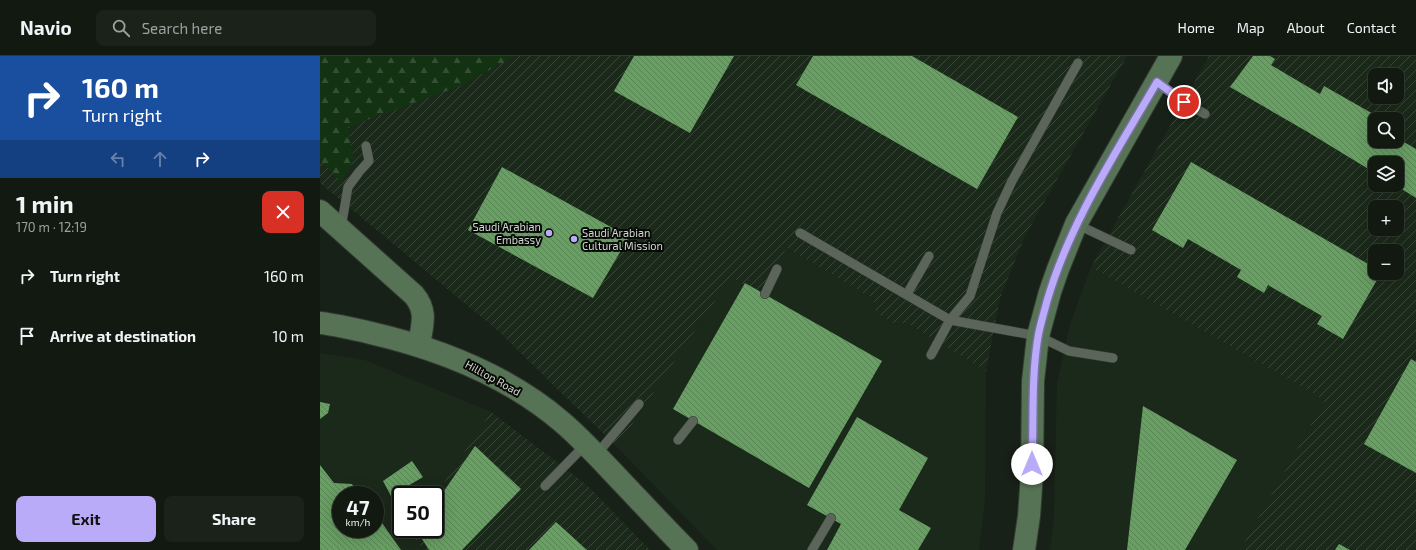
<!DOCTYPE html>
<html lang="en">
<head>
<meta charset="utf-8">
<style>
  :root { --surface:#121911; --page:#1b221a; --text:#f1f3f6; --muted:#9ca09f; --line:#313831; --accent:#b9abf7 }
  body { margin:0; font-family:"Exo 2",sans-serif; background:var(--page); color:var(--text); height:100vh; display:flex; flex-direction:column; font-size:15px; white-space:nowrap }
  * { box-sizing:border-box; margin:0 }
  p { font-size:13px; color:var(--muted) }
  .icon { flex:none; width:22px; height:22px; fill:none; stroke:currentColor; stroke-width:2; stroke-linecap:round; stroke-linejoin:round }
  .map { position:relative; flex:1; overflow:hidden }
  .side { display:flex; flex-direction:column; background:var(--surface); width:320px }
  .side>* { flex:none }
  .top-card { background:#1a4fa0; color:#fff; overflow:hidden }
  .buttons { position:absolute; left:1048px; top:12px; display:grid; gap:8px }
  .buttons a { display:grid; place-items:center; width:36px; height:36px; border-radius:8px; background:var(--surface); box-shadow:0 4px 16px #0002,0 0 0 1px var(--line); font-size:20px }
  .speed { position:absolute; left:12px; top:430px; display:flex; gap:8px; font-size:20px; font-weight:700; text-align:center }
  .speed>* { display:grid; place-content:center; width:52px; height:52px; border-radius:50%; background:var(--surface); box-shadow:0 4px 16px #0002,0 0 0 1px var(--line); line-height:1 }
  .speed small { font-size:10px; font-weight:400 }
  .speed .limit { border:2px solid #111; border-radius:6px; background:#fff; color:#111 }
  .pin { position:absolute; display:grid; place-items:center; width:34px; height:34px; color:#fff; margin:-17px; border:2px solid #fff; border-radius:50%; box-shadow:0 1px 4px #0007 }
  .me { position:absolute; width:44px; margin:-22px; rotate:0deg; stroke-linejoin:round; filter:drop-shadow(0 0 3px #0008) }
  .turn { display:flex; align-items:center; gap:14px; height:84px; padding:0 16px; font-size:18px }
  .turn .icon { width:52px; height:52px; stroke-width:2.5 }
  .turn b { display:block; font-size:28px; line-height:34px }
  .lanes { display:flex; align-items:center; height:38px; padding:0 16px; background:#0003; justify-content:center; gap:20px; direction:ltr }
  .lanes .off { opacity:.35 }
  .round { display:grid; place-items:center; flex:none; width:42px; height:42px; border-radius:8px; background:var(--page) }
  .overview { display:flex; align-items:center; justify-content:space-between; height:68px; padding:0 16px }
  h1 { font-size:24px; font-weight:700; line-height:30px }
  .primary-button { display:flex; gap:8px; margin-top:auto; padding:8px 16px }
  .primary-button a { flex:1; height:46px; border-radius:8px; background:var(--accent); color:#111; font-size:16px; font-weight:700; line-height:46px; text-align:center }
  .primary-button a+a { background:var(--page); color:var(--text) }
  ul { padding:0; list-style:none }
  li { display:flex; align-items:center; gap:12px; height:60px; padding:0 16px }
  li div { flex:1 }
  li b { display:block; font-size:15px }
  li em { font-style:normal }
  header { display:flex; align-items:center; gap:24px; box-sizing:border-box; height:56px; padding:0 20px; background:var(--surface); border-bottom:1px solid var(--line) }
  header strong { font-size:19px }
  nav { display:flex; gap:22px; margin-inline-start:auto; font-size:14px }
  .search { width:280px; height:36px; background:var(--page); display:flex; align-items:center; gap:10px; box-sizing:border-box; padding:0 14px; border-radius:8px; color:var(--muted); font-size:15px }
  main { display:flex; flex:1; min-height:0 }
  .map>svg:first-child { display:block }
  .built { fill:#1b291a; fill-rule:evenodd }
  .industrial { fill:url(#industrial-furrows); fill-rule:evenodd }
  .forest { fill:url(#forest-firs) }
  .building { fill:url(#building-back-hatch) }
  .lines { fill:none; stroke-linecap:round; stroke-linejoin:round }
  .lane-casing { stroke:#353b34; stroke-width:10 }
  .secondary-casing { stroke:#353b34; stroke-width:24 }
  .lane { stroke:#5b655a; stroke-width:9 }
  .secondary { stroke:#577355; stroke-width:22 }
  .route-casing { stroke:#786fa1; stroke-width:10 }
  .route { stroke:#b9abf7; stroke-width:7 }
  .poi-dot { fill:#b9abf7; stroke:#060905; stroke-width:1.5 }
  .labels { text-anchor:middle; stroke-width:4; stroke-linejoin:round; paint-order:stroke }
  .poi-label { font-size:11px; fill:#d1d7d0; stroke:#060905; text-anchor:end }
  .street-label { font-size:11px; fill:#d1d7d0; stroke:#060905 }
</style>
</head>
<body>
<header>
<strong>Navio</strong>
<div class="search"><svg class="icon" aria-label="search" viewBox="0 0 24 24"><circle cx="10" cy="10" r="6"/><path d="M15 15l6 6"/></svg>Search here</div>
<nav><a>Home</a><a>Map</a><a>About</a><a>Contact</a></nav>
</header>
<main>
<section class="side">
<div class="top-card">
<div class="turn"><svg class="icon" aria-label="right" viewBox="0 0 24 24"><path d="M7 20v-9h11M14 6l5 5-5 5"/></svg><div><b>160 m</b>Turn right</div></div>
<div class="lanes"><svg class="icon off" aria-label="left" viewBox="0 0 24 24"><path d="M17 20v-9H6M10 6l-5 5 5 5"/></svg><svg class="icon off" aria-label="ahead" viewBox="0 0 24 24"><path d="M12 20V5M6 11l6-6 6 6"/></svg><svg class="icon" aria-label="right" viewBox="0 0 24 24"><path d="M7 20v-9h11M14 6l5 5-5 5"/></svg></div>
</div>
<div class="overview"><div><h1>1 min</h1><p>170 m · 12:19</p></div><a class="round" style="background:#d93025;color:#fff"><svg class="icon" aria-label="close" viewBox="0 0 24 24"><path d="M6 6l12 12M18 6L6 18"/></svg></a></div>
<ul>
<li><svg class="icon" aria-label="right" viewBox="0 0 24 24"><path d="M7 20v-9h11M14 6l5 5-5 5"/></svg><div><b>Turn right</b></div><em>160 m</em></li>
<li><svg class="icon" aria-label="arrive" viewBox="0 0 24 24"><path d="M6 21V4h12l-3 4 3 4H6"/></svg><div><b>Arrive at destination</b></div><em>10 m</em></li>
</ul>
<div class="primary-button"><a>Exit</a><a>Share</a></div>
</section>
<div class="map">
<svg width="1096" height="494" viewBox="0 0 1096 494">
  <defs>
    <pattern id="industrial-furrows" width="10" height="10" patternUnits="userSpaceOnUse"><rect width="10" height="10" fill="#1b291a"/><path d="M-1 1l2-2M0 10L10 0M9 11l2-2" fill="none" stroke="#3b473a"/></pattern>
    <pattern id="forest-firs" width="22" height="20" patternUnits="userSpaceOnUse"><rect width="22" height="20" fill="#133211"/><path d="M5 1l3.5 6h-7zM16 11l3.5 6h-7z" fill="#344f33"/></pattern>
    <pattern id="building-back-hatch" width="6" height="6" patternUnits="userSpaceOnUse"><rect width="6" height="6" fill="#67a062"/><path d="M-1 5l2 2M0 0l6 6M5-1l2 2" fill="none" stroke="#5b8357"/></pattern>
  </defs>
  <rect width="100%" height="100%" fill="#182117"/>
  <g class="built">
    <polygon points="467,192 552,242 556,249 555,256 576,269 583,267 590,269 666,315 665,443 659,494 397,494 297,391 411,221 439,237"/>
    <polygon points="771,211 1005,344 920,494 730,494 734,460 737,328 750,268"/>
    <path d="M0,297l45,7 126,52 -56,84 -34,-1v34h12l-3,4 14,17h-104zM21,439h34v34h-34z"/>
  </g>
  <g class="industrial">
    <polygon points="163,0 807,0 705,180 680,242 666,315 590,269 583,267 576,269 555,256 556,249 552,242 467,192 438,237 411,221 297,391 177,274 0,127 0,63"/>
    <path d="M889,0h207v494h-176l85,-150 -234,-133zM1055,19h22v22h-22zM1055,63h22v22h-22zM1055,107h22v22h-22zM1055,151h22v22h-22zM1055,195h22v22h-22z"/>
    <polygon points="171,356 267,429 330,494 104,494 90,477 93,473 115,473 115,440"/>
  </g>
  <polygon class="forest" points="0,0 195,0 140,30 28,71 34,104 21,126 0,104"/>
  <g class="building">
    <polygon points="314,0 414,0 370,77 294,35"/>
    <polygon points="493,0 592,0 698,61 657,133 476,29"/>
    <polygon points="933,0 950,0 955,3 951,9 1000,38 1004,30 1055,59 1051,67 1055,69 1055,85 1077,85 1077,82 1096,93 1096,142 1077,130 1077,107 1055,107 1055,117 986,75 910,31"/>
    <polygon points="871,106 1055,212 1055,217 1061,217 1023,283 997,268 1002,260 948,229 944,237 917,221 921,214 868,183 863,192 832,174"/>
    <polygon points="182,111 309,181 273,242 148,174"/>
    <polygon points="425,227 562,305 489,432 353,353"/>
    <polygon points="1091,303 1096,306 1096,417 1044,388"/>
    <polygon points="0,346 10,348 8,357 0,363"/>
    <polygon points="823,350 917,404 865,494 807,494"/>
    <polygon points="537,361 608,402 579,454 611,472 598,494 507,494 521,468 487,449"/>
    <polygon points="155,390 201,433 142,494 109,494 97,475 98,473 115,473 115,448"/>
    <polygon points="92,405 103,421 71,440 63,425"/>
    <polygon points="0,409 14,427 32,428 41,439 21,439 21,473 55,473 55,457 81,494 0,494"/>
    <polygon points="236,466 267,494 209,494"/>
    <polygon points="1019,488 1030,494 1015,494"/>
  </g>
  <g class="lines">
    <g class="lane-casing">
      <g id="lane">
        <polyline points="837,26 864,46 885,58"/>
        <polyline points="756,168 811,194"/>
        <polyline points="21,172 28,131 39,116 49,105 46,90"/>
        <polyline points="480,177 630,264 718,280 749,295 793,302"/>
        <polyline points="445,238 457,213"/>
        <polyline points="587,238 609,200"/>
        <polyline points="611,299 630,264 650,240 677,157 692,125 758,7"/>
        <polyline points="358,384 373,365"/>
        <polyline points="276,399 319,348"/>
        <polyline points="225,430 266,388"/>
        <polyline points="492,494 511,462"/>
      </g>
    </g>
    <g class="secondary-casing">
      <g id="secondary">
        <path d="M0,155l94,84c14,17 8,30 5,50"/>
        <path d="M0,267c17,2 34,6 51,10 69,16 136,42 191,89 21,18 39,38 58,58 22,23 44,47 67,70"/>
        <polyline points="704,494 709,460 712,417 713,325 718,280 730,236 738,213 756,168 851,0"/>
      </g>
    </g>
    <use href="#lane" class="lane"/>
    <use href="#secondary" class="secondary"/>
  </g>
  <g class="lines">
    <g class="route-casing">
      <path id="route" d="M712,408c2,-43 -1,-85 6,-127 2,-12 6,-24 9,-36 23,-79 69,-148 110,-219l27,20"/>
    </g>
    <use href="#route" class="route"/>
  </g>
  <g class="poi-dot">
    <circle cx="229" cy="177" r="4"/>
    <circle cx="254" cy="183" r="4"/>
  </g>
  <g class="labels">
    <g class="poi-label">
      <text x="221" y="175">Saudi Arabian<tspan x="221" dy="13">Embassy</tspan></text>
      <text x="262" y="181" text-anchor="start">Saudi Arabian<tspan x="262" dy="13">Cultural Mission</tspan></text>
    </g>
    <g class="street-label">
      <text transform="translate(173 322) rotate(29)" y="4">Hilltop Road</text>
    </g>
  </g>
</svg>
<div class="buttons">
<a><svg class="icon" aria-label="sound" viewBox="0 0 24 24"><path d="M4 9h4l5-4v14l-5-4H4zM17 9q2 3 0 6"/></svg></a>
<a><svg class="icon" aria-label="search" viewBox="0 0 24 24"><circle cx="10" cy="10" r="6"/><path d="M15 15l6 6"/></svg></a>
<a><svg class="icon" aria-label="layers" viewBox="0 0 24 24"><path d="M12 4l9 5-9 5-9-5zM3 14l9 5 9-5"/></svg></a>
<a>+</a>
<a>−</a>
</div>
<div class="speed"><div>47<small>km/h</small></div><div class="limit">50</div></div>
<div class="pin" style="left:864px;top:46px;background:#d93025"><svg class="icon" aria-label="arrive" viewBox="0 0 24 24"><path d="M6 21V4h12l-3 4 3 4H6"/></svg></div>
<svg class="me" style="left:712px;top:408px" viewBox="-20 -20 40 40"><circle r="19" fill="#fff"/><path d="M0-13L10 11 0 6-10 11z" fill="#b9abf7"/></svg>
</div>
</main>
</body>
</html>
